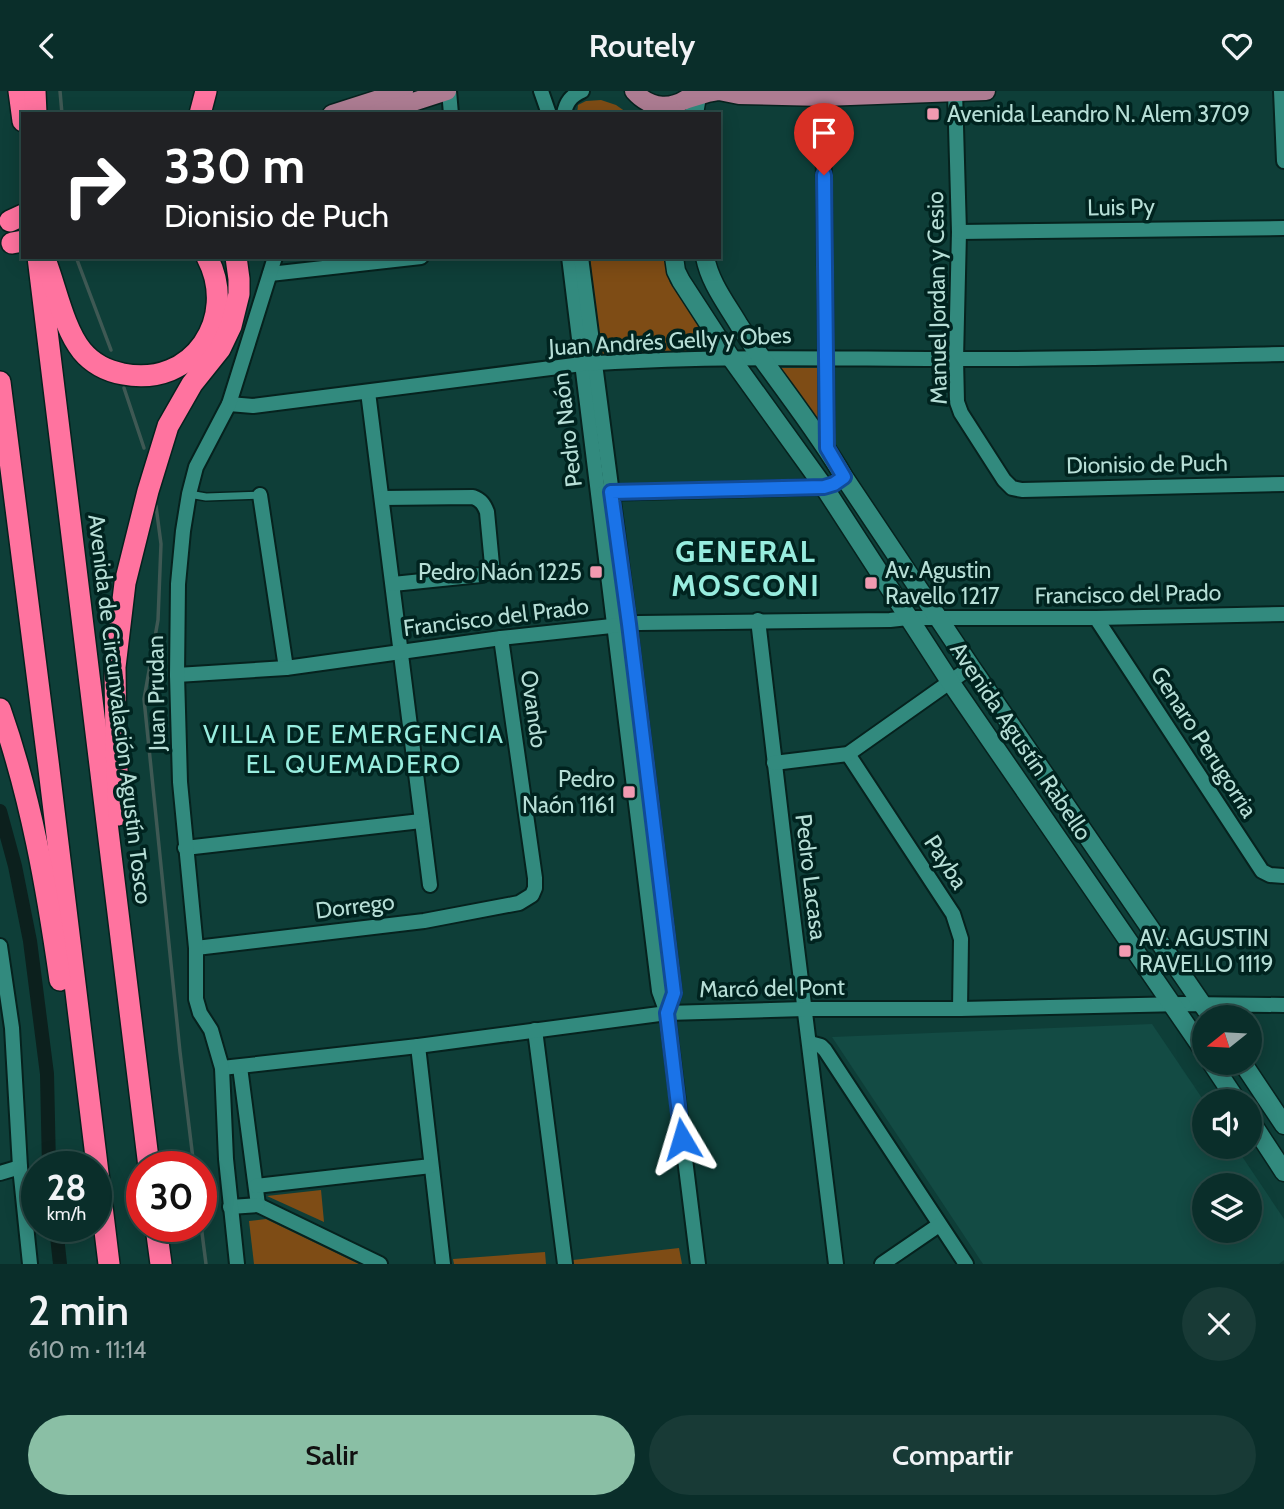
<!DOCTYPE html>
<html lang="es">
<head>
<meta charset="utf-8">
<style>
  :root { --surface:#0a2e2a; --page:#183a36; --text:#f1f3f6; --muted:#99a8a8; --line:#2a4a47; --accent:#8abfa5 }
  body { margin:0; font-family:Cabin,sans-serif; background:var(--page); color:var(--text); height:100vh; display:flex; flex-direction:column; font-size:26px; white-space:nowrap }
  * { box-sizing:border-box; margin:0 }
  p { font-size:23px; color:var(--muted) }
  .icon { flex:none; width:38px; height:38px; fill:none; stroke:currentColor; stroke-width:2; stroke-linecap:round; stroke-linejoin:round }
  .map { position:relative; height:1173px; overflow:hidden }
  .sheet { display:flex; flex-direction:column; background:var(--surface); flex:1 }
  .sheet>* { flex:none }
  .guide { position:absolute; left:21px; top:21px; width:700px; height:147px; border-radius:0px; box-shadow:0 4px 18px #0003,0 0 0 2px var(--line); background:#202124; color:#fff; overflow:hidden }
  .needle { width:46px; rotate:252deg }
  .tools { position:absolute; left:1192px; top:914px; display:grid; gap:14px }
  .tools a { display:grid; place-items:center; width:70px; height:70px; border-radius:50%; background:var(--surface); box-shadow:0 4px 18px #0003,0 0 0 2px var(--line); font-size:35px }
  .speed { position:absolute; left:21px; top:1060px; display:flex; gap:14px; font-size:35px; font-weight:700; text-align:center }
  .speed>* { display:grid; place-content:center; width:91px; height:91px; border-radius:50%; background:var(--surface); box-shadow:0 4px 18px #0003,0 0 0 2px var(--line); line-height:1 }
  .speed small { font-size:18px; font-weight:400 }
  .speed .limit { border:10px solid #d22; background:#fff; color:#111 }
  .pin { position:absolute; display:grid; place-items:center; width:60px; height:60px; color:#fff; margin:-72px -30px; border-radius:50% 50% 50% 0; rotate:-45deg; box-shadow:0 0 7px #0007 }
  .pin .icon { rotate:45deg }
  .me { position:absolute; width:77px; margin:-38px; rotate:353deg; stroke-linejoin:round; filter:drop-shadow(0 0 5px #0008) }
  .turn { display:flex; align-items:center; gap:24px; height:147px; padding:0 28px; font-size:32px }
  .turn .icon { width:91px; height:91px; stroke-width:2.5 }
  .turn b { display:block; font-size:49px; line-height:60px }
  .round { display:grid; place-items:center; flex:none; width:74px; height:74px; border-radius:37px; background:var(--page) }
  .head { display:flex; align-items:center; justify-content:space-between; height:119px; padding:0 28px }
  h1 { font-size:42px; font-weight:600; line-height:52px }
  .cta { display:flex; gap:14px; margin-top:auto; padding:14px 28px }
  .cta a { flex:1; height:80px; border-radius:42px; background:var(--accent); color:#111; font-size:28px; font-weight:600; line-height:80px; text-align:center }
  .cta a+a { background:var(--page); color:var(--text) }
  header { display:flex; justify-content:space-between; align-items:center; height:91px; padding:0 28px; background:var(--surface); font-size:32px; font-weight:600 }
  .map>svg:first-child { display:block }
  .built { fill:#134b44; fill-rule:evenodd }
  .green { fill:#7e4c15 }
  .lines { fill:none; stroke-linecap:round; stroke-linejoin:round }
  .stream { stroke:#3f5954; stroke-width:3.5 }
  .canal { stroke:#0c201d; stroke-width:14 }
  .service-casing { stroke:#06221e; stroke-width:10 }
  .minor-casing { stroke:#06221e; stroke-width:18 }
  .secondary-casing { stroke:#06221e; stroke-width:21 }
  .primary-casing { stroke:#06221e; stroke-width:21 }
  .motorway-casing { stroke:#06221e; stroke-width:24 }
  .service { stroke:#328a7e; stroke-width:7 }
  .minor { stroke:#328a7e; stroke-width:14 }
  .secondary { stroke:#328a7e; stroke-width:18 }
  .primary { stroke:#ad7c92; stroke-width:18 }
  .motorway { stroke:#ff739f; stroke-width:21 }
  .route-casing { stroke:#114b97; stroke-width:18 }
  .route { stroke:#1a73e8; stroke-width:12 }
  .poi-dot { fill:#f19ab1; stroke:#00231f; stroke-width:2.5 }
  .labels { text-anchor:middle; stroke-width:7; stroke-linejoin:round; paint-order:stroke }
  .poi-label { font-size:23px; fill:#b6ded6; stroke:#00231f; text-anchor:start }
  .street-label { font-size:23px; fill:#b6ded6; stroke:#00231f }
  .quarter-label { font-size:26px; letter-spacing:2px; fill:#98eddf; stroke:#00231f }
  .district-label { font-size:30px; font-weight:bold; letter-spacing:2px; fill:#98eddf; stroke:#00231f }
</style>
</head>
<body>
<header><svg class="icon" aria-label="back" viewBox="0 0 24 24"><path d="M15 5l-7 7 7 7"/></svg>Routely<svg class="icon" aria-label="heart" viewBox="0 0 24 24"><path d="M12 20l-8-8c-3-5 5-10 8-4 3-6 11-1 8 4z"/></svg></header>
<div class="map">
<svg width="1284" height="1173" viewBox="0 0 1284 1173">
  <rect width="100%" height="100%" fill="#0e3e38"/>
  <path class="built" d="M1152,933l52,77v45h31l49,73v41l-5,4h-296l-151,-227zM1204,1094h46v45h-46z"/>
  <g class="green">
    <polygon points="601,9 616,14 629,23 577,23 578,14 586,10"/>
    <polygon points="590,166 666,166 667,180 670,192 717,253 716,259 713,263 600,265"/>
    <polygon points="777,277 821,277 819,338"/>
    <polygon points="321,1099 324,1131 267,1105"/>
    <polygon points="266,1128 359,1173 254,1173 249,1130"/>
    <polygon points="679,1157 682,1173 573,1173 573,1169"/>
    <polygon points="545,1161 546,1173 454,1173 453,1168"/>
  </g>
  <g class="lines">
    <g class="stream">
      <polyline points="60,0 62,23"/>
      <polyline points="76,166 111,259"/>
      <polyline points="124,297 144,357"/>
      <polyline points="156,415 161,453 158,529 144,608 180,961 194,1076"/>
      <polyline points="201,1134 206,1173"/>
    </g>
    <g class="canal">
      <polyline points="0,720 15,775 30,850 47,983 49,1076"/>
      <polyline points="56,1136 60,1173"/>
    </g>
    <g class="service-casing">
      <polyline id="service" points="189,403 206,406 260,404"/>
    </g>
    <g class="minor-casing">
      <g id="minor">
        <polyline points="449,0 451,23"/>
        <polyline points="541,0 549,23"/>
        <polyline points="955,0 959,141 956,268 957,311 961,322 1004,389 1012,397 1022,399 1284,393"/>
        <polyline points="1281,0 1284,70"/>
        <polyline points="823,6 827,357"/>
        <path d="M564,23c2,-12 7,-18 18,-23"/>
        <polyline points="959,141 1284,137"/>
        <polyline points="569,166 659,900 667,922 698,1173"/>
        <polyline points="581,166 629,533 674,902 667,922"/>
        <polyline points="270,183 421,166"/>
        <polyline points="368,301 430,794"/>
        <path d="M229,313l24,2 329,-42c124,-9 248,-5 372,-5 110,1 220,-3 330,-5"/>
        <polyline points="603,402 824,396 834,393 844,386"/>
        <polyline points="260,404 286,577"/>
        <path d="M382,407l91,-1c8,3 11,7 14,15l5,53c-1,7 -5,8 -11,10l-88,9"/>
        <polyline points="1096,527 1262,780 1270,784 1284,785"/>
        <path d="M758,529c24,215 52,429 78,644"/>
        <polyline points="177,584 286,577 501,547 639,532 890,529 908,527 1096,527 1284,523"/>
        <polyline points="848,663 953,823 961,848 960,918"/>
        <polyline points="774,672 848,663 971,576"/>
        <polyline points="185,757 421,730"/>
        <polyline points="0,855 12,937 20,1076 30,1173"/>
        <polyline points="196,857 424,830 519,812 532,804 535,797 535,787 501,547"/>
        <polyline points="535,939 565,1173"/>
        <polyline points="810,952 821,955 825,959 966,1173"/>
        <polyline points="418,955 443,1173"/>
        <polyline points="240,976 258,1114"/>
        <polyline points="222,977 418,955 667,922 805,918 960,918 1183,913 1284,914"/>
        <polyline points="0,1082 20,1076"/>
        <polyline points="256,1095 431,1075"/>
        <polyline points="258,1114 380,1173"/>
        <polyline points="230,1116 258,1114"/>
        <polyline points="237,1173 226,1068 222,977 211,939 200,922 196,908 196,857 180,691 177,584 178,493 183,440 189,403 196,376 229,313 275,166"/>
        <polyline points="882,1173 939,1134"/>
      </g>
    </g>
    <g class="secondary-casing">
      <g id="secondary">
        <polyline points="694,23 698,0"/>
        <polyline points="674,166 676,180 681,190 731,267 824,396 951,592 1204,960"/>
        <path d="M705,166c5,26 21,46 34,68 34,52 74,99 105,152l127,190 240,350"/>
        <polyline points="1211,971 1237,1010"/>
        <polyline points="1242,971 1284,1034"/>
        <polyline points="1250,1029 1284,1081"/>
      </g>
    </g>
    <g class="primary-casing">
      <g id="primary">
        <path d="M634,0c17,19 39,19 58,4"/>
        <polyline points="685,9 708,2 719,0 739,4 823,6 986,0"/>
        <polyline points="332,23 404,0"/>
        <polyline points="376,23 447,0"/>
      </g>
    </g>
    <g class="motorway-casing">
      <g id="motorway">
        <polyline points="19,0 23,30"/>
        <polyline points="35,0 36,23"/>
        <polyline points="200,23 206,0"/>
        <polyline points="10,130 23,124"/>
        <polyline points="12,152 23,150"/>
        <polyline points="38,166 149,1076"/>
        <path d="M46,171c10,26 18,67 36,89 10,12 25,20 41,23 70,14 116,-56 84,-117"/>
        <polyline points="0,291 48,670 109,1173"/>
        <path d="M0,618c31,88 47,180 60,271"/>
        <polyline points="119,724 116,657 115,576 125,492 148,400 168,335 192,293 220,258 231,235 239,203 239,188 236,166"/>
        <polyline points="156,1136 161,1173"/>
      </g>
    </g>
    <use href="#service" class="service"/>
    <use href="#minor" class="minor"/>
    <use href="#secondary" class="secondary"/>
    <use href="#primary" class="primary"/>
    <use href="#motorway" class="motorway"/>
  </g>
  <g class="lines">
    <g class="route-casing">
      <polyline id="route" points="682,1048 667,922 674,902 629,533 611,401 824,396 834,393 844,386 827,357 824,84"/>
    </g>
    <use href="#route" class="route"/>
  </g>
  <g class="poi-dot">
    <rect x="926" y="16" width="14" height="14" rx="3.5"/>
    <rect x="589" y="474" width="14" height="14" rx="3.5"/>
    <rect x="864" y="485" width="14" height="14" rx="3.5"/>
    <rect x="622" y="694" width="14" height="14" rx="3.5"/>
    <rect x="1118" y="853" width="14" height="14" rx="3.5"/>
  </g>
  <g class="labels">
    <g class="poi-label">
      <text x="947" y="31">Avenida Leandro N. Alem 3709</text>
      <text x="885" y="487">Av. Agustin<tspan x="885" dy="26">Ravello 1217</tspan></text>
      <text x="582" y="489" text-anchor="end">Pedro Naón 1225</text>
      <text x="615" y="696" text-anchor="end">Pedro<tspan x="615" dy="26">Naón 1161</tspan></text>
      <text x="1139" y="855">AV. AGUSTIN<tspan x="1139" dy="26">RAVELLO 1119</tspan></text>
    </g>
    <g class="street-label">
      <text transform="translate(1121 116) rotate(-1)" y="8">Luis Py</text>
      <text transform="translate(937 207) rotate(-91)" y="8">Manuel Jordan y Cesio</text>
      <text transform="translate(670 250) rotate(-3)" y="8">Juan Andrés Gelly y Obes</text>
      <text transform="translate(567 339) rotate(-97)" y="8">Pedro Naón</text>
      <text transform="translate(1147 373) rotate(-1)" y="8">Dionisio de Puch</text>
      <text transform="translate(1128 503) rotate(-1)" y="8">Francisco del Prado</text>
      <text transform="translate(496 526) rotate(-7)" y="8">Francisco del Prado</text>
      <text transform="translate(156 602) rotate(-91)" y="8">Juan Prudan</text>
      <text transform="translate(120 618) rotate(83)" y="8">Avenida de Circunvalación Agustín Tosco</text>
      <text transform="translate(534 618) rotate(82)" y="8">Ovando</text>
      <text transform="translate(1021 650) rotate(56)" y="8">Avenida Agustín Rabello</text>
      <text transform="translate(1204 651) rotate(57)" y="8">Genaro Perugorria</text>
      <text transform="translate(946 771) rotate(57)" y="8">Payba</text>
      <text transform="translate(811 786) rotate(83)" y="8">Pedro Lacasa</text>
      <text transform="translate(355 815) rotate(-7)" y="8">Dorrego</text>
      <text transform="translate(772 897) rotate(-1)" y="8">Marcó del Pont</text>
    </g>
    <g class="quarter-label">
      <text x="354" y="652">VILLA DE EMERGENCIA<tspan x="354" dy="30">EL QUEMADERO</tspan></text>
    </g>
    <g class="district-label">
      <text x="746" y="471">GENERAL<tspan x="746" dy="34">MOSCONI</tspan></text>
    </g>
  </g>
</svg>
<div class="tools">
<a><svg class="needle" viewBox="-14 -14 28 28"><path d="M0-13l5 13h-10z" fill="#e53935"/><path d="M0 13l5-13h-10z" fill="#99a8a8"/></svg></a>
<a><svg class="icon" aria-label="sound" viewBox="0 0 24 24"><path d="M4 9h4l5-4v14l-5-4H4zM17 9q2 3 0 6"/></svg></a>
<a><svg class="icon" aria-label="layers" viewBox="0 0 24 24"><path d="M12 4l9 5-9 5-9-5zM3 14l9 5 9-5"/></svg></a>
</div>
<div class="speed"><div>28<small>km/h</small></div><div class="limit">30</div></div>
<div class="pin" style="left:824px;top:84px;background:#d93025"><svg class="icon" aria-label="arrive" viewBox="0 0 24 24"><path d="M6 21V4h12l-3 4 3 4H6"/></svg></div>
<svg class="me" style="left:682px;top:1048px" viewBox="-20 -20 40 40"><path d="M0-17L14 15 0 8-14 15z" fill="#1a73e8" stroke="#fff" stroke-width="4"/></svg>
<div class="guide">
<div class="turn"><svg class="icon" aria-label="right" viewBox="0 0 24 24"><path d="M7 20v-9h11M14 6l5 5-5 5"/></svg><div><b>330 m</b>Dionisio de Puch</div></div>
</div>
</div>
<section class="sheet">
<div class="head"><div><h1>2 min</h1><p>610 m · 11:14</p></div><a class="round"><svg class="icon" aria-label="close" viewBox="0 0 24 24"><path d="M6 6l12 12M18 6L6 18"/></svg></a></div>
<div class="cta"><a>Salir</a><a>Compartir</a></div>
</section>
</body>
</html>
